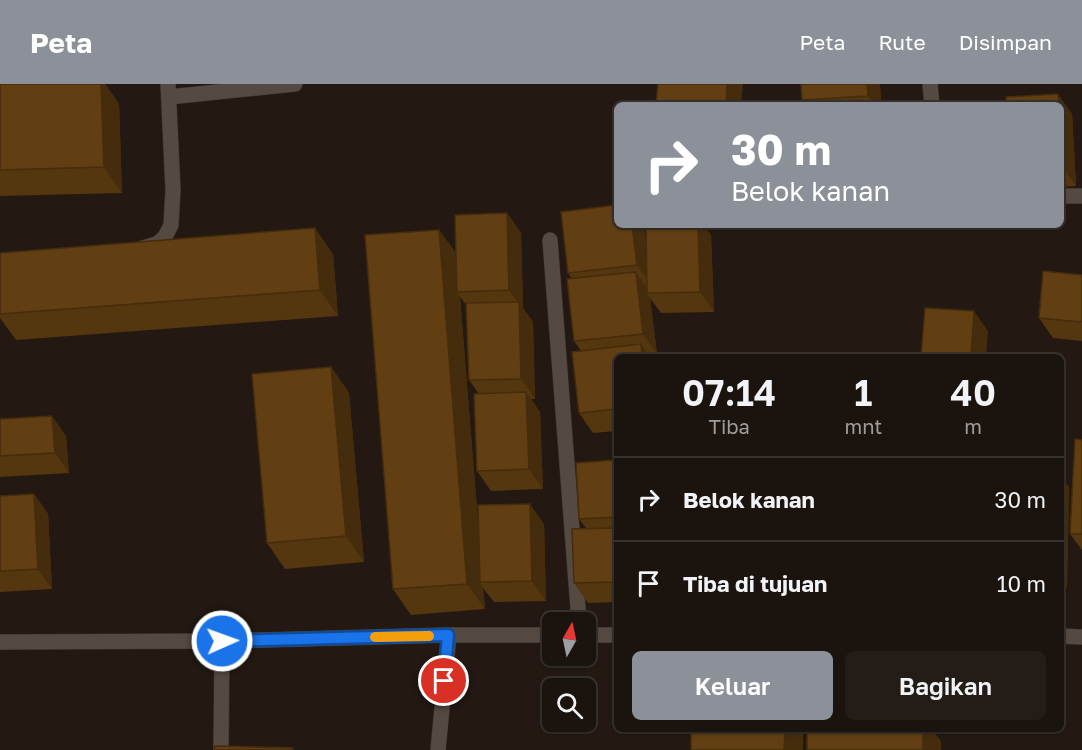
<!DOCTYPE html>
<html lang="id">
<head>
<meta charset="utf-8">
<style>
  :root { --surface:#1a130e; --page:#231c17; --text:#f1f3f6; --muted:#9f9e9e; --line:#38322e; --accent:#8c9099 }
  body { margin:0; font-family:"Golos Text",sans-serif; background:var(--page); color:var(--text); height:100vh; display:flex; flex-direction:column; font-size:22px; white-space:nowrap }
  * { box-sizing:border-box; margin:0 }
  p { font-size:20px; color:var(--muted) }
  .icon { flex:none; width:33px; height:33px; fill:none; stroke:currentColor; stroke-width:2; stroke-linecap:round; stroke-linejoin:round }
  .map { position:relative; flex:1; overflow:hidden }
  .drawer { position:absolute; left:614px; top:270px; width:450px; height:378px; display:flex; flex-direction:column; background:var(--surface); border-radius:9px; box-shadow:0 2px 4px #0004,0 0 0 2px var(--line) }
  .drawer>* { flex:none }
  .hud { position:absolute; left:614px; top:18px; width:450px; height:126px; border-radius:9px; box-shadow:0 2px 4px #0004,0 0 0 2px var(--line); background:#8c9099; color:#fff; overflow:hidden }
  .needle { width:39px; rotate:9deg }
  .controls { position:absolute; left:542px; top:528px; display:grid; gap:12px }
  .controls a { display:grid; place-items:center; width:54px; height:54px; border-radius:9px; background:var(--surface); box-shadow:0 2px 4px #0004,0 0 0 2px var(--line); font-size:30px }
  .pin { position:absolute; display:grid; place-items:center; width:51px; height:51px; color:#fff; margin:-26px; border:3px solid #fff; border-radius:50%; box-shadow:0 2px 6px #0007 }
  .me { position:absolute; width:66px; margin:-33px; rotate:88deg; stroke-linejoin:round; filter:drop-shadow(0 0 4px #0008) }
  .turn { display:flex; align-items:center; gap:21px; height:126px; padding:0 18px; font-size:27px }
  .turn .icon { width:78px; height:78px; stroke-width:2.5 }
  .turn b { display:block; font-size:42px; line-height:51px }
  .eta { display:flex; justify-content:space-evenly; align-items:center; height:102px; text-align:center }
  .eta b { font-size:36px; font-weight:600; line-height:42px }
  .action { display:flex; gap:12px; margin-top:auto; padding:12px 18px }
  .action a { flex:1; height:69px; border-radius:9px; background:var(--accent); color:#fff; font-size:24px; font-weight:600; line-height:69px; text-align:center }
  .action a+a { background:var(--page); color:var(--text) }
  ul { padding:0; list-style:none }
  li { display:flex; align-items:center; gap:18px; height:84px; padding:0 18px; border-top:2px solid var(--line) }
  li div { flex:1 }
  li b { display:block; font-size:22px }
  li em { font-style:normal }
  header { display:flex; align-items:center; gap:36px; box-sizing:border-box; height:84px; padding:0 30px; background:var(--accent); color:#fff }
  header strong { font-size:28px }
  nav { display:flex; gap:33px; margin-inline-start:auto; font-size:21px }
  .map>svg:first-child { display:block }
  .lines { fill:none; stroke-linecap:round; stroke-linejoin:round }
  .service-casing { stroke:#39322f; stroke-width:16 }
  .minor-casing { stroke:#39322f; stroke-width:16 }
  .tertiary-casing { stroke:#39322f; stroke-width:16 }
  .service { stroke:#554a42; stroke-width:15 }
  .minor { stroke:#554a42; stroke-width:15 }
  .tertiary { stroke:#554a42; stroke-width:15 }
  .wall { fill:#54360f }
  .shaded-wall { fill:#452c0d }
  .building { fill:#623f12; stroke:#452c0d; stroke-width:1.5 }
  .route-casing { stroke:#114b97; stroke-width:15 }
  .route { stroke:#1a73e8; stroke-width:10 }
  .slow { stroke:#f59e0b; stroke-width:10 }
</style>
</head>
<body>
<header>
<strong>Peta</strong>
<nav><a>Peta</a><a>Rute</a><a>Disimpan</a></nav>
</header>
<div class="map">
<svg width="1082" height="666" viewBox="0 0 1082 666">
  <rect width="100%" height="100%" fill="#231912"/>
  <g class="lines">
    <g class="service-casing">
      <polyline id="service" points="169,13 295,0"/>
    </g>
    <g class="minor-casing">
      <g id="minor">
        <polyline points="930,0 932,21"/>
        <polyline points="1060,112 1082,112"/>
        <polyline points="550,156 579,538"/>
        <polyline points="143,164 157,160 165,153 171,141 173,106 168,0"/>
        <polyline points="221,666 222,557"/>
        <polyline points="438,666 449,551"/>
      </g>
    </g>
    <g class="tertiary-casing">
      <g id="tertiary">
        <polyline points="585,551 616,551"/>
        <polyline points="1060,552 1082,553"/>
        <polyline points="0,558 222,557 449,551 552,551"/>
      </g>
    </g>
    <use href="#service" class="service"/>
    <use href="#minor" class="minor"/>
    <use href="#tertiary" class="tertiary"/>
  </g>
  <g class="wall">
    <polygon points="0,0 105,0 119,20 122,109 0,112"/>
    <polygon points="880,0 881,21 806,21 802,16"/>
    <polygon points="1060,21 1072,30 1076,102 1060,103"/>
    <polygon points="507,129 521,149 523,224 533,238 535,315 531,315 540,328 543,405 491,407 477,387 479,310 469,296 467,222 460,213 478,440 544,440 546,517 494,518 483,504 485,525 411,531 393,505 439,146 456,169"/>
    <polygon points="711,151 714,228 661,229 650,214 657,270 616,273 616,347 593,349 579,329 581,267 574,257 572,195 568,189 646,159"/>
    <polygon points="0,169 333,170 338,232 16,256 0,234"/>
    <polygon points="1082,191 1082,257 1053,254 1039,234"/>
    <polygon points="331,283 349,309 364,478 285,485 267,459"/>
    <polygon points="0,335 66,352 69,389 0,393"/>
    <polygon points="1082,356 1082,466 1070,450"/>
    <polygon points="616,376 616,518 588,519 574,499 586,444 579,435"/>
    <polygon points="1060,391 1069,403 1067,503 1060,503"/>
    <polygon points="34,410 48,430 52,505 0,508 0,412"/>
    <polygon points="998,645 1056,645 1056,647 1000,648"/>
  </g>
  <g class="shaded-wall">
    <polygon points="101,0 105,0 119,20 122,109 104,83"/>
    <polygon points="727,0 743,0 741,21 726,21"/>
    <polygon points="867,0 880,0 881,21 874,21 868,12"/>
    <polygon points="1058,10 1072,30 1076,102 1062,82 1060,21 1059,21"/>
    <polygon points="507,129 521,149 523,224 533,238 535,315 521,295 519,220 509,206"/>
    <polygon points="632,141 644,141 651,201 637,181"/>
    <polygon points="698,141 704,141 711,151 714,228 700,208"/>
    <polygon points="315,144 333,170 338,232 320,206"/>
    <polygon points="439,146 457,171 457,208 460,213 483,498 480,498 483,504 485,525 467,500"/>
    <polygon points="636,188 650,208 647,209 650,214 657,270 643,250"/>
    <polygon points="974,227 988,247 986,273 971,273"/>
    <polygon points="641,260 650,273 642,273"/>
    <polygon points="331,283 349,309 364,478 346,452"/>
    <polygon points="526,308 540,328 543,405 529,385"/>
    <polygon points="52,332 66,352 69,389 55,369"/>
    <polygon points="1060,391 1069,403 1067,503 1060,493"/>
    <polygon points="34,410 48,430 52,505 38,485"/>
    <polygon points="530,420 544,440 546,517 532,497"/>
    <polygon points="785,645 803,645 803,666 784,666"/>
    <polygon points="923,645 932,645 941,657 941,666 923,666"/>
  </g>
  <g class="building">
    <polygon points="0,0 101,0 104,83 0,86"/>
    <polygon points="658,0 727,0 726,21 676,21 656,20"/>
    <polygon points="801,0 867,0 868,12 802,16"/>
    <polygon points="1058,10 1059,21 1007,21 1006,13"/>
    <polygon points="1060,56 1062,82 1060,82"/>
    <polygon points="616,121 616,141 632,141 637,181 568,189 561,128"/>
    <polygon points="507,129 509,206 457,208 455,131"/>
    <polygon points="646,141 698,141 700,208 647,209"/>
    <polygon points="315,144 320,206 0,230 0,169"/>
    <polygon points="439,146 467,500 393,505 365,151"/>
    <polygon points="1043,187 1082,191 1082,238 1039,234"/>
    <polygon points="636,188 643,250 574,257 567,195"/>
    <polygon points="519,218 521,295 469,296 466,219"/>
    <polygon points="925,224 974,227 971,273 921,273"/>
    <polygon points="641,260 642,273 616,273 616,325 579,329 572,268"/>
    <polygon points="331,283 346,452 267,459 252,290"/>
    <polygon points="526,308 529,385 477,387 474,310"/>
    <polygon points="52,332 55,369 0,372 0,335"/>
    <polygon points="1075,355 1082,356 1082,450 1070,450"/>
    <polygon points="616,376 616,433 579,435 576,379"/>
    <polygon points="34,410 38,485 0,487 0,412"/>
    <polygon points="530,420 532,497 480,498 478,421"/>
    <polygon points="616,444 616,498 574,499 572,445"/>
    <polygon points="691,645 785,645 784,666 691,666"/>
    <rect x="807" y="645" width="116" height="21"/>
    <polygon points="215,662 293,664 293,666 214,666"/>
  </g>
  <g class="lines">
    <g class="route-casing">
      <polyline id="route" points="222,557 448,551 444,597"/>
    </g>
    <use href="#route" class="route"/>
    <polyline class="slow" points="375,553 429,552"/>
  </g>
</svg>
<div class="controls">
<a><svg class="needle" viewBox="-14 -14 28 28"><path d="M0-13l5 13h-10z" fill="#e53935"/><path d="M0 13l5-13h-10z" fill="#9f9e9e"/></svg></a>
<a><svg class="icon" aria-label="search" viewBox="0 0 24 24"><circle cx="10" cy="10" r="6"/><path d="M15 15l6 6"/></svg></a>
</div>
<div class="pin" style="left:444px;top:597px;background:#d93025"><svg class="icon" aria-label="arrive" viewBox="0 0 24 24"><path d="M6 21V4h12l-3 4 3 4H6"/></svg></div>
<svg class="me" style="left:222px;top:557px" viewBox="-20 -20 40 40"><circle r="17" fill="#1a73e8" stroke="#fff" stroke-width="3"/><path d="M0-11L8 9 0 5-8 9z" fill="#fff"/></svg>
<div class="hud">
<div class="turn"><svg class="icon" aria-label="right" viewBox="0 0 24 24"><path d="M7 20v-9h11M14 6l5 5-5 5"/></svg><div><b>30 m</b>Belok kanan</div></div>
</div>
<section class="drawer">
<div class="eta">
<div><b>07:14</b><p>Tiba</p></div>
<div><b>1</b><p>mnt</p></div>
<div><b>40</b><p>m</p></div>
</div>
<ul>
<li><svg class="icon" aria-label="right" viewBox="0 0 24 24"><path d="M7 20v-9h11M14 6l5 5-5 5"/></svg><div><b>Belok kanan</b></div><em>30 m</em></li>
<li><svg class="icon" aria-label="arrive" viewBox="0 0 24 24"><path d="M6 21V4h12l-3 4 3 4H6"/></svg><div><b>Tiba di tujuan</b></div><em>10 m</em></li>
</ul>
<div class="action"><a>Keluar</a><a>Bagikan</a></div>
</section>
</div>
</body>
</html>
